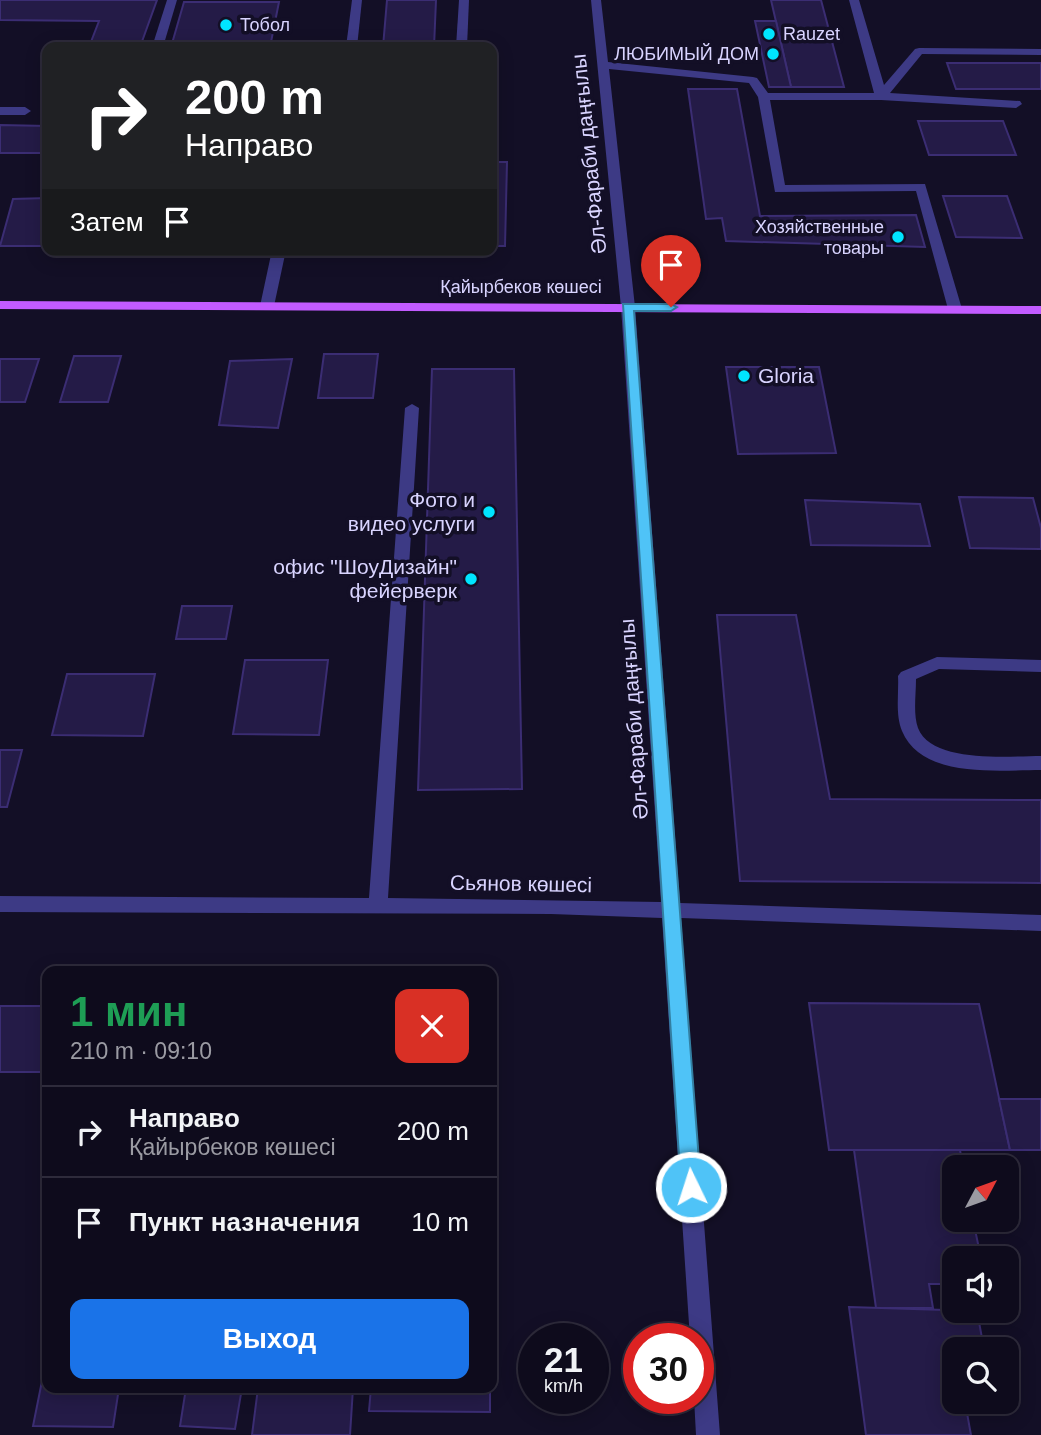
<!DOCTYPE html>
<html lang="ru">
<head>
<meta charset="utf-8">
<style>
  :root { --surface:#0e0b1c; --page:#1c1929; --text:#f1f3f6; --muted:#9b9ba3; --line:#2e2b3b; --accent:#1a73e8 }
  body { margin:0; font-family:Arial,sans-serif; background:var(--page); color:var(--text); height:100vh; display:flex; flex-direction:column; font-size:26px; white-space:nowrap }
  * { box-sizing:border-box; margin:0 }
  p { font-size:23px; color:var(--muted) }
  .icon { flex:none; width:38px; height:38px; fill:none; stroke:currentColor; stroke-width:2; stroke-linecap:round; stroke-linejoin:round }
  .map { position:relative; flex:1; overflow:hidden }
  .details { position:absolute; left:42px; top:966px; width:455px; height:427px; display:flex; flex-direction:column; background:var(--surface); border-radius:14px; box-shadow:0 4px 18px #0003,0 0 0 2px var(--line) }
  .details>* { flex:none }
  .top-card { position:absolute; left:42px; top:42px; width:455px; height:214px; border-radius:14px; box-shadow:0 4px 18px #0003,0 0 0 2px var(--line); background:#202124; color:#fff; overflow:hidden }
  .needle { width:46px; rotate:49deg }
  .fabs { position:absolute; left:942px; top:1155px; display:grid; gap:14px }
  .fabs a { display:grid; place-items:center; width:77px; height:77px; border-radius:14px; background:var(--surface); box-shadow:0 4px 18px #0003,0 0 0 2px var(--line); font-size:35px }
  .speed { position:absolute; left:518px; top:1323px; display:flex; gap:14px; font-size:35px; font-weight:700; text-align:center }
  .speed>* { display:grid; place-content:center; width:91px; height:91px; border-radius:50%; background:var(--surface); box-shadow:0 4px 18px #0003,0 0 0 2px var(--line); line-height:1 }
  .speed small { font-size:18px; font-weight:400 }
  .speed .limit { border:10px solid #d22; background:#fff; color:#111 }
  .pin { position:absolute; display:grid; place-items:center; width:60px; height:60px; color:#fff; margin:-72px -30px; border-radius:50% 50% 50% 0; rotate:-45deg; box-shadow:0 0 7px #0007 }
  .pin .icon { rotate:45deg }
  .me { position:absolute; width:77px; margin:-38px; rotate:356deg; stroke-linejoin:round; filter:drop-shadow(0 0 5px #0008) }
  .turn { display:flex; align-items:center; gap:24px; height:147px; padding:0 28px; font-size:32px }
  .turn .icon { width:91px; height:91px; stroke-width:2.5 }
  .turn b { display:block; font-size:49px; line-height:60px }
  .then { display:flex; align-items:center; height:66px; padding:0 28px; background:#0003; gap:14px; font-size:26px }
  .round { display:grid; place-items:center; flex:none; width:74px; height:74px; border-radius:14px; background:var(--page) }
  .summary { display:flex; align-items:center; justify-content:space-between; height:119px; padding:0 28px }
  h1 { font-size:42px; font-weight:600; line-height:52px; color:#1e9e55 }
  .cta { display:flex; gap:14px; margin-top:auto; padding:14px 28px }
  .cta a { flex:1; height:80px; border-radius:14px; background:var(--accent); color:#fff; font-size:28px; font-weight:600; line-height:80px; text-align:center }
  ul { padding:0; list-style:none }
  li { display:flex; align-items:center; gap:21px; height:91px; padding:0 28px; border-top:2px solid var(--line) }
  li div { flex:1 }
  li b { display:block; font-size:26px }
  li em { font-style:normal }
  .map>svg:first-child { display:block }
  .building { fill:#241b47; stroke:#3b2d73; stroke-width:2 }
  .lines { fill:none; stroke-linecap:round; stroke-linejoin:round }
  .minor { fill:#3d3a85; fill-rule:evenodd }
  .major { fill:#c25bff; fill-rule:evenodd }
  .route { fill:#4fc3f7; stroke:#337fa1; stroke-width:2 }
  .poi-dot { fill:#00e5ff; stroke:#130f26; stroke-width:2.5 }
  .labels { text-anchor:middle; stroke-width:7; stroke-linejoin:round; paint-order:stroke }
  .far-poi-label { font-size:18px; fill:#d9d4ff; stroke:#130f26; text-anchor:start }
  .far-street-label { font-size:18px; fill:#d9d4ff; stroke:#130f26 }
  .street-label { font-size:21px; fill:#d9d4ff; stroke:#130f26 }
  .poi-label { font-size:21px; fill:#d9d4ff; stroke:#130f26; text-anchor:end }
</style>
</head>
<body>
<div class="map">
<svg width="1041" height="1435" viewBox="0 0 1041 1435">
  <rect width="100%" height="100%" fill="#130f26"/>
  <g class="building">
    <polygon points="0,0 157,0 140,47 89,47 99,21 0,20"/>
    <polygon points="387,0 436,0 434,47 383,47"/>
    <polygon points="771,0 821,0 844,87 791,87"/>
    <polygon points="184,2 279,2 270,47 171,47"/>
    <polygon points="755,21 776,21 791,87 769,87"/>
    <polygon points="947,63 1041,63 1041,89 956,89"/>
    <polygon points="688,89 737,89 760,216 916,215 925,247 726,241 722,218 706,219"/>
    <polygon points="918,121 1003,121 1016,155 929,155"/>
    <polygon points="0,125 47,126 47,153 0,153"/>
    <polygon points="492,162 507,162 505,246 492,246"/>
    <polygon points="943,196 1007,196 1022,238 956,237"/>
    <polygon points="47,198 47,246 0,246 13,199"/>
    <polygon points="324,354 378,354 373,398 318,398"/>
    <polygon points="74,356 121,356 108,402 60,402"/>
    <polygon points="0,359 39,359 25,402 0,402"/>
    <polygon points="292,359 278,428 219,425 230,361"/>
    <polygon points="726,367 819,367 836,453 738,454"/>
    <polygon points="432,369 514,369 522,789 418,790"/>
    <polygon points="959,497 1033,498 1041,528 1041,549 970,548"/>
    <polygon points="805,500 920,504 930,546 811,545"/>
    <polygon points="182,606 232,606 226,639 176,639"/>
    <polygon points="717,615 796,615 830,799 1041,800 1041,883 740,881"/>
    <polygon points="245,660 328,660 319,735 233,734"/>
    <polygon points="67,674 155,674 143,736 52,735"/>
    <polygon points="0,750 22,750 7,807 0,807"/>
    <polygon points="809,1003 979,1004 1010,1150 829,1150"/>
    <polygon points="0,1006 47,1006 46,1072 0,1072"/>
    <polygon points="999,1099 1041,1099 1041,1150 1010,1150"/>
    <polygon points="854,1150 960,1150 963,1167 954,1167 954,1220 973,1220 981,1258 954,1258 954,1284 929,1284 933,1308 876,1308"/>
    <polygon points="849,1307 977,1311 984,1349 954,1349 954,1402 965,1402 971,1435 866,1435"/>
    <polygon points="46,1361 47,1388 119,1388 113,1427 33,1426"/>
    <polygon points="186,1388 242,1388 235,1429 180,1426"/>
    <polygon points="258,1388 353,1388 350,1435 252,1435"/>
    <polygon points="371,1388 490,1388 490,1412 369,1411"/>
  </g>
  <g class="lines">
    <g class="minor">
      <polygon points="167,0 177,0 163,47 152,47"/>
      <polygon points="352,0 362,0 357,47 346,47"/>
      <polygon points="459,0 469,0 467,47 456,47"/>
      <polygon points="591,0 601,0 608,62 753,77 757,78 768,93 874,93 849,0 859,0 884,85 915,49 919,48 1041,49 1041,55 922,54 890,93 1020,101 1022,104 1016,108 881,100 770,100 785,185 925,184 962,309 955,313 948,309 916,191 775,192 758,97 749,83 609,69 635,307 680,903 1041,915 1041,931 681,918 720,1435 696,1435 694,1398 698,1398 698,1339 690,1339 662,918 551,914 0,912 0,896 369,898 405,408 412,404 419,408 388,898 661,902 621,307"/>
      <polygon points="0,107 25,107 31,111 25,115 0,115"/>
      <polygon points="272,250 286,250 274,306 267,310 260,306"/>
      <path d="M937,657l104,3v12l-102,-3 -23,10c0,16 -3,35 2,49 14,36 92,28 123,28v14c-43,0 -119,9 -139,-39 -7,-17 -3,-38 -4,-55l3,-4z"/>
    </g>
    <polygon class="major" points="0,301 1041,306 1041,314 0,309"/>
  </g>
  <polygon class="route" points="623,304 671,304 677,307 671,311 634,311 701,1187 698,1193 691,1196 684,1193 681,1187"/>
  <g class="poi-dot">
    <circle cx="226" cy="25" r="7"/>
    <circle cx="769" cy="34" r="7"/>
    <circle cx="773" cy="54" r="7"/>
    <circle cx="898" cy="237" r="7"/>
    <circle cx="744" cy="376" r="7"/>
    <circle cx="489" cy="512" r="7"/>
    <circle cx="471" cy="579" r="7"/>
  </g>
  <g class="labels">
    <g class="far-poi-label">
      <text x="240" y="31">Тобол</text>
      <text x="783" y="40">Rauzet</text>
      <text x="759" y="60" text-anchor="end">ЛЮБИМЫЙ ДОМ</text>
      <text x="884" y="233" text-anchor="end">Хозяйственные<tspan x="884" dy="21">товары</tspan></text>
    </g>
    <g class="far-street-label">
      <text x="521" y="293">Қайырбеков көшесі</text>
    </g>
    <g class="street-label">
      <text transform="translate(589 154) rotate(-96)" y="7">Әл-Фараби даңғылы</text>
      <text transform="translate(634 719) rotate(-94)" y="7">Әл-Фараби даңғылы</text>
      <text transform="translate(521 884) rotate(1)" y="7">Сьянов көшесі</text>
    </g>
    <g class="poi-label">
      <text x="758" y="383" text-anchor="start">Gloria</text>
      <text x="475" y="507">Фото и<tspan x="475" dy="24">видео услуги</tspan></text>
      <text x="457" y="574">офис "ШоуДизайн"<tspan x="457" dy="24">фейерверк</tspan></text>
    </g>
  </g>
</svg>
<div class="fabs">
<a><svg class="needle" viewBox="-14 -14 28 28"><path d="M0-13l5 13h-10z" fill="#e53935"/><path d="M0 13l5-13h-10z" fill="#9b9ba3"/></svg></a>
<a><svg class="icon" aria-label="sound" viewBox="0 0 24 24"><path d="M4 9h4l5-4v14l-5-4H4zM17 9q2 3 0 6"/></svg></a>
<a><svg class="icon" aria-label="search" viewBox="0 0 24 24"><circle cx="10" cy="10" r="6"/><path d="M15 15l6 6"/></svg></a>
</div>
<div class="speed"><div>21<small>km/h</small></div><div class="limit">30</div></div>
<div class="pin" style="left:671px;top:307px;background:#d93025"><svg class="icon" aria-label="arrive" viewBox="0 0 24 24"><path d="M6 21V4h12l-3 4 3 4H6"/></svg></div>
<svg class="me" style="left:691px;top:1187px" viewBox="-20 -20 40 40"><circle r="17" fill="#4fc3f7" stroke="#fff" stroke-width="3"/><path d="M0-11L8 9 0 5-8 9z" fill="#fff"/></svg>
<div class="top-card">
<div class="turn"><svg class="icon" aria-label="right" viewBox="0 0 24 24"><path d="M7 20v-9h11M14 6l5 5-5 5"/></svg><div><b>200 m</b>Направо</div></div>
<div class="then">Затем<svg class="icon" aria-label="arrive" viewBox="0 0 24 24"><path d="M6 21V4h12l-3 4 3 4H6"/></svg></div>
</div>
<section class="details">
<div class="summary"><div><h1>1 мин</h1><p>210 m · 09:10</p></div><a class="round" style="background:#d93025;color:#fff"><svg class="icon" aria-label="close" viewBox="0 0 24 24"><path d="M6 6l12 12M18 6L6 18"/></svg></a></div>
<ul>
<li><svg class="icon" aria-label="right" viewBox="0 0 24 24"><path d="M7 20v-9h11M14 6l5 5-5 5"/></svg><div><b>Направо</b><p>Қайырбеков көшесі</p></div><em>200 m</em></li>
<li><svg class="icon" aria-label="arrive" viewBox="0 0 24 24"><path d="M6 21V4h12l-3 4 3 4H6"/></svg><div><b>Пункт назначения</b></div><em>10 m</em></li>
</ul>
<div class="cta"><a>Выход</a></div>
</section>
</div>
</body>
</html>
